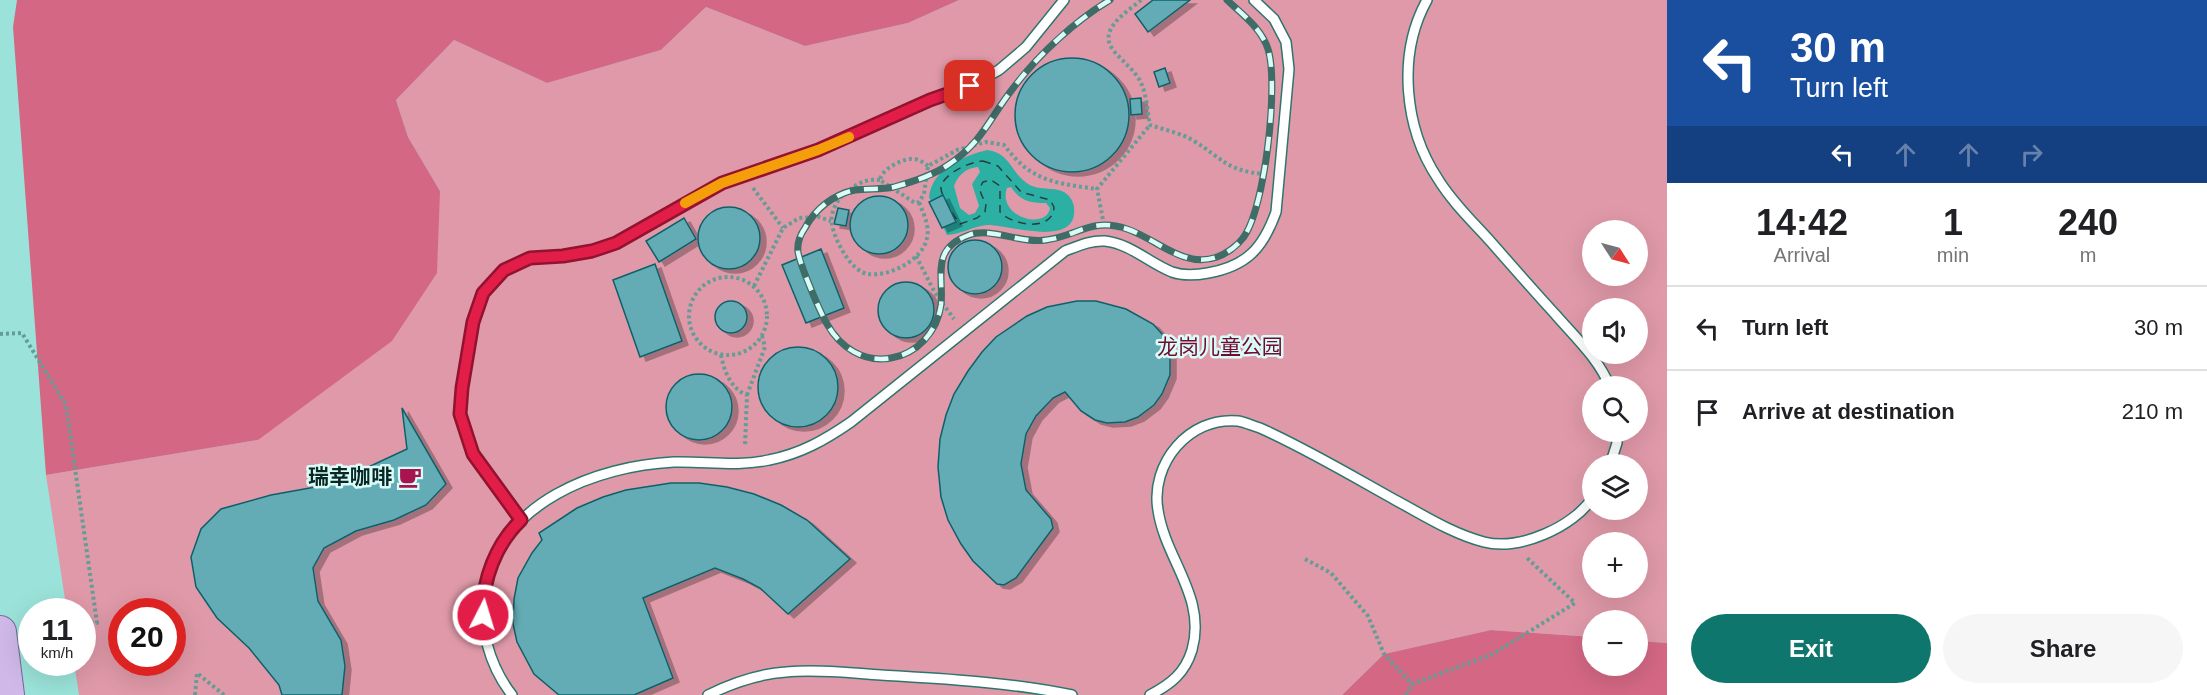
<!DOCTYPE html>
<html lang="en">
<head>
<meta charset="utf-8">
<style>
  :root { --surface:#fff; --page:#f6f6f6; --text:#202124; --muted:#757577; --line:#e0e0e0; --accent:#0f766e }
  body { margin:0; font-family:Helvetica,"Noto Sans SC",sans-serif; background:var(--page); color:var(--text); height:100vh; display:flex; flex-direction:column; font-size:22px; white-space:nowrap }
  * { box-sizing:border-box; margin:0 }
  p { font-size:20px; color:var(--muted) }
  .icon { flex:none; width:33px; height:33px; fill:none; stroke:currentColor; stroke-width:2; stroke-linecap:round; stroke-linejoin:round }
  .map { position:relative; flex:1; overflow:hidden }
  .panel { display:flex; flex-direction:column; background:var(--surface); width:540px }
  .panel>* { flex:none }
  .top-card { background:#1a4fa0; color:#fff; overflow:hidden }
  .needle { width:39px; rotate:126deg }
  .fabs { position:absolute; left:1582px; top:220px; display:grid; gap:12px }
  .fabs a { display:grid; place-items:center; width:66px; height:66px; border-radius:50%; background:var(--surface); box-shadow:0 6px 24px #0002; font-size:30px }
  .speed { position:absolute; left:18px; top:598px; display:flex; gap:12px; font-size:30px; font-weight:700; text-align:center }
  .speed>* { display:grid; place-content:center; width:78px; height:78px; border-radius:50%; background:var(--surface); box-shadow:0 6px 24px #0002; line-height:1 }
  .speed small { font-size:15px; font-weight:400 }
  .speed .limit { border:9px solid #d22; background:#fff; color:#111 }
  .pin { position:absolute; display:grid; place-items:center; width:51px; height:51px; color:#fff; margin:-26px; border-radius:12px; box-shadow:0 3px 9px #0006 }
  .me { position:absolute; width:66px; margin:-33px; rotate:5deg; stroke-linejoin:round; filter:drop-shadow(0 0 4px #0008) }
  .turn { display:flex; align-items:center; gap:21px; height:126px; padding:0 24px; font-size:27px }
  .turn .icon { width:78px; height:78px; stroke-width:2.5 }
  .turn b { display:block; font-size:42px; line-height:51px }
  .lanes { display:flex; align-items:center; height:57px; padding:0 24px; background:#0003; justify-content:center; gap:30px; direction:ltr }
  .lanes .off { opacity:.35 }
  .eta { display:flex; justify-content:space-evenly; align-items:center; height:102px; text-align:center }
  .eta b { font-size:36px; font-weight:700; line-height:42px }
  .action { display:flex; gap:12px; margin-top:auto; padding:12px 24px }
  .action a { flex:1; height:69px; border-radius:36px; background:var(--accent); color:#fff; font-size:24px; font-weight:700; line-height:69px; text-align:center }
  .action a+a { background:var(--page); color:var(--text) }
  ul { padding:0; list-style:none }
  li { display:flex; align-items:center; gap:18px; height:84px; padding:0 24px; border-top:2px solid var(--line) }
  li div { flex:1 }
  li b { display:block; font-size:22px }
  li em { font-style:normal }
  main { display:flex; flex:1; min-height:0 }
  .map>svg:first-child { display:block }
  .green { fill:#e099a8; fill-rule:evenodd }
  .forest { fill:#d46884 }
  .water { fill:#2cb0a4; fill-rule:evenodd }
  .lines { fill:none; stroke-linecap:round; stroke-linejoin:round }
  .ferry { stroke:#27423e; stroke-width:1.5; stroke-dasharray:8 6; stroke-linecap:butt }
  .building { fill:#64acb5; stroke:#0e6169; stroke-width:1.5; filter:url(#shadow) }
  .service-casing { stroke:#2d766e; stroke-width:12 }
  .primary-casing { stroke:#76689b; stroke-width:34 }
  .path { stroke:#649c96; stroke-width:4; stroke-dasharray:3 3; stroke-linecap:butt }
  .service { stroke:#fff; stroke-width:9 }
  .primary { stroke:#d0b9e9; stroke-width:32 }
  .rail-casing { stroke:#3e6c66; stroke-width:7 }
  .rail { stroke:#dafcf7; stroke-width:4.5; stroke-dasharray:14; stroke-linecap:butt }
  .route-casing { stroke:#92132f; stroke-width:15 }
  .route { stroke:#e11d48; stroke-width:10 }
  .slow { stroke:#f59e0b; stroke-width:10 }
  .labels { text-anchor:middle; stroke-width:5; stroke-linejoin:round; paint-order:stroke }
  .park-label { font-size:21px; fill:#710b33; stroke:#dafcf7 }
  .poi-label { font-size:21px; font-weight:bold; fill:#092825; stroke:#dafcf7; text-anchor:end }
</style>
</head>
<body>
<main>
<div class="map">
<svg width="1667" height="695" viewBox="0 0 1667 695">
  <defs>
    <filter id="shadow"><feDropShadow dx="6" dy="4" stdDeviation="0" flood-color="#0004"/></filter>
  </defs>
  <rect width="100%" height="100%" fill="#9be3da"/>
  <path class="green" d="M959,0h708v643l-29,-2v-20h-45v16l-102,-7 -107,24 -42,41h-1263l-5,-32h8v-51h-15l-21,-137 212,-35 182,-249 -32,-54 -12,-37 58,-60 93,43 114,-33 45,-43 99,39 103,-23zM1593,231h45v45h-45zM1593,309h45v45h-45zM1593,387h45v45h-45zM1593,465h45v45h-45zM1593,543h45v45h-45zM122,612h50v51h-50z"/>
  <g class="forest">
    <polygon points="17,0 959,0 908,23 805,46 706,7 661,50 547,83 454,40 396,100 408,137 440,191 437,273 392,341 258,440 46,475 13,27"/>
    <polygon points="1491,630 1593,637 1593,666 1638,666 1638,641 1667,643 1667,695 1342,695 1384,654"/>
  </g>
  <path class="water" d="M987,150c25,3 24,26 45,36 10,4 22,1 32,6 5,3 9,8 10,15 5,43 -67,17 -87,18 -13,1 -28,10 -40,10l-18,-38c3,-28 34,-41 58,-47zM978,167l2,5 -8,12 7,22 -4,7 -6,2 -9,-7 -6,-22c4,-11 12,-18 24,-19zM1011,187c9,14 20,16 35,16l4,5c-4,23 -53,9 -43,-20z"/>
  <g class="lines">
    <path class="ferry" d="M983,161l15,5 23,26 29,8 4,7c-1,26 -43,18 -54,5v-26l-9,-6 -8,2c-6,9 -1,13 3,22l-1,8 -8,6 -17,6c-5,-6 -18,-27 -19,-35 -1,-14 30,-28 42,-28z"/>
  </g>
  <g class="building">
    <polygon points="1153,0 1190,0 1148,32 1135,14"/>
    <circle cx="1072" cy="115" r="57"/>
    <polygon points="1165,68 1170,83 1159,87 1154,72"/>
    <polygon points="1141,98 1142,114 1131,115 1130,99"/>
    <polygon points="943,195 956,222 942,228 929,202"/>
    <circle cx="879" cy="225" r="29"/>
    <circle cx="729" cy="238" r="31"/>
    <polygon points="838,208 849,210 846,226 834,224"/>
    <polygon points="684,218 696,239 659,262 646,241"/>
    <circle cx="975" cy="267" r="27"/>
    <polygon points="821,249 844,308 806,323 782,265"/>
    <polygon points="655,264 682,341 640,357 613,280"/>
    <circle cx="906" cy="310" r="28"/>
    <circle cx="731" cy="317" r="16"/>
    <polygon points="1077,301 1096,301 1126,309 1153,324 1162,334 1170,355 1170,375 1162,394 1154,405 1138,417 1125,422 1107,423 1095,420 1081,411 1065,392 1053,398 1036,416 1026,434 1021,464 1026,490 1051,519 1053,528 1016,578 1004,585 997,584 973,561 961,544 948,520 941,497 938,467 940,439 946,415 954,394 968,371 982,352 996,337 1027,316 1047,307"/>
    <circle cx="798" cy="387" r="40"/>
    <circle cx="699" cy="407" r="33"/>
    <polygon points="402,408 446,484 426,505 394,520 356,531 324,548 313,568 318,601 341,640 345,666 342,695 282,695 279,685 249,648 217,618 196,587 191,557 201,529 221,509 271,495 332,484 407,449"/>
    <polygon points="671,483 699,483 727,487 754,494 781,505 807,520 850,559 788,614 760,588 743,579 715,568 643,598 673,678 634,695 559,695 534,674 517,642 513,624 514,599 518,578 532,553 542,540 539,533 577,508 603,497 626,490"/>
  </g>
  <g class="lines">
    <g class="service-casing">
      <g id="service">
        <path d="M1427,0c-30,54 -23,128 11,179 14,23 35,43 53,63 21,24 42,48 64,72 19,22 44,45 55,73"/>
        <polyline points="1610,465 1617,443 1617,432"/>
        <polyline points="521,520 473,454 460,414 462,388 473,322 483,293 504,270 530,258 563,256 593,251 616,243 722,183 817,150 930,100 970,86 999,70 1026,47 1064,0"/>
        <path d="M512,695c-23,-30 -34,-69 -27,-107 16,-86 111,-122 189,-126 32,-1 63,5 95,-2 31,-6 56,-20 82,-38l214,-171c13,-5 26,-11 40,-10 26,3 44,22 67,31 11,4 25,3 36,1 39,-7 55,-25 68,-61l13,-143 -3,-27 -12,-23 -20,-19"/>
        <path d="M708,695c24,-12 50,-21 78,-23 31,-3 64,1 95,3 64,4 128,7 191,20"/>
        <path d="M1150,695c21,-11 35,-22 42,-45 15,-53 -27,-91 -34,-140 -8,-46 31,-94 80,-89 7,1 15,5 22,7 47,21 92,48 137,73 28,15 56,33 87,41 35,9 90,-15 109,-45"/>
      </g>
    </g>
    <g class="primary-casing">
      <polyline id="primary" points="0,632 8,695"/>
    </g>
    <g class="path">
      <path d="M1141,0c-14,12 -45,30 -27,51 8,10 18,17 25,28 8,14 8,31 11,46 15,5 31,8 44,16 29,18 33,30 70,33"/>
      <path d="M928,166c-5,-4 -11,-8 -18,-7 -10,1 -29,11 -30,21l35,23 4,-1 5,-8 4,-28 29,-16 29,-8 18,3c8,10 17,21 28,27 19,12 44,14 65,17"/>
      <path d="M880,180c-17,-2 -28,7 -40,18 -5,6 -10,18 -8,26 2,15 19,48 36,50 21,3 55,-14 59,-36 3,-12 -4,-25 -8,-36"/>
      <polyline points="753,188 783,228"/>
      <polyline points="1104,225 1097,189 1150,125"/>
      <polyline points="916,256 935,293 954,319"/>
      <circle cx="728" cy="316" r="39"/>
      <polyline points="754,286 783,228 799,218 819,217 831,221"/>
      <polyline points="0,334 22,333 66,405 97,623 82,623"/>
      <path d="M721,355c3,16 10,34 26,40l-2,51"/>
      <polyline points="747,395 765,347 762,336"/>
      <polyline points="1305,559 1331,573 1368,616 1384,654 1412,684"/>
      <polyline points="195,695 197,673 224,695"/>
      <polyline points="1406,695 1412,684 1493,654 1575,603 1526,557"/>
    </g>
    <use href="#service" class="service"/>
    <use href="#primary" class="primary"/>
    <g class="rail-casing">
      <path id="rail" d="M1110,0c-34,20 -72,55 -96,87 -24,30 -31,55 -66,78 -16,11 -36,17 -54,22 -13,3 -26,1 -39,3 -21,4 -40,19 -50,38 -5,7 -8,15 -7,24 2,13 22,60 29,72 13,23 36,39 64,34 26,-4 46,-26 50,-53 3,-29 -11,-56 28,-70 22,-8 52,9 77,5 32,-4 45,-23 81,-11 30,10 57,40 90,28 9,-3 20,-11 26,-19 22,-28 36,-155 25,-189 -7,-21 -26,-35 -41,-49"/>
    </g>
    <use href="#rail" class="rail"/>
  </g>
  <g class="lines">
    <g class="route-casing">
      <path id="route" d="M483,615c-1,-35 13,-71 38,-95l-48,-66 -13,-40 2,-26 11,-66 10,-29 21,-23 26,-12 33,-2 29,-5 24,-8 106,-60 96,-33 112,-50 40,-14"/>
    </g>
    <use href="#route" class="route"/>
    <polyline class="slow" points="685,203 722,183 818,150 849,137"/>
  </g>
  <defs>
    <g id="cafe-bare" transform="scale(1.8)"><path d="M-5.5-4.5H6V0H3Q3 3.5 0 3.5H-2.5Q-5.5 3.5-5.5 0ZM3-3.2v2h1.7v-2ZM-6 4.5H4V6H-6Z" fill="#a7144e" stroke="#dafcf7" stroke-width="2.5" paint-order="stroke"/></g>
  </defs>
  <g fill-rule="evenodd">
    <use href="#cafe-bare" x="410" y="477"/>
  </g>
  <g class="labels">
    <g class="park-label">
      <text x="1220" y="354">龙岗儿童公园</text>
    </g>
    <g class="poi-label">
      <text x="392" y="484">瑞幸咖啡</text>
    </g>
  </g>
</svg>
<div class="fabs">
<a><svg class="needle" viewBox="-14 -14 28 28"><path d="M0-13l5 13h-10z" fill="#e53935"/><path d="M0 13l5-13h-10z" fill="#757577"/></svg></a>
<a><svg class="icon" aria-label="sound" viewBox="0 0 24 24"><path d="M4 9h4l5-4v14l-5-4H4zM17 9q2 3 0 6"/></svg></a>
<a><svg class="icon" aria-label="search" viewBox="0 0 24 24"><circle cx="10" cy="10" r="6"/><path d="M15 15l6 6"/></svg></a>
<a><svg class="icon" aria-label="layers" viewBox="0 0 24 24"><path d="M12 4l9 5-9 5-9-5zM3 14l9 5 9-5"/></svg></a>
<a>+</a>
<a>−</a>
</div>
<div class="speed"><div>11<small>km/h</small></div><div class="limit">20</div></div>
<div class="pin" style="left:970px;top:86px;background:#d93025"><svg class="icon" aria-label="arrive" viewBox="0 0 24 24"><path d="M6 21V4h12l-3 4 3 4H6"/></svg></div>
<svg class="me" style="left:483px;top:615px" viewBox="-20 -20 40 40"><circle r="17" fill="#e11d48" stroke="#fff" stroke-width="3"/><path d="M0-11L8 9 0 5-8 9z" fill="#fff"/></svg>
</div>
<section class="panel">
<div class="top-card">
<div class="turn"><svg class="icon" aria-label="left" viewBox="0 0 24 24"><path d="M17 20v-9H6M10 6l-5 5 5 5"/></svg><div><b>30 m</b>Turn left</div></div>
<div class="lanes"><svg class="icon" aria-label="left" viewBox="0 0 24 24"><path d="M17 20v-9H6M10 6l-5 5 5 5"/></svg><svg class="icon off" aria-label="ahead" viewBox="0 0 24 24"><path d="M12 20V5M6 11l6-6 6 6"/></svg><svg class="icon off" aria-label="ahead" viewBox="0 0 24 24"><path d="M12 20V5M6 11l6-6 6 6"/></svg><svg class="icon off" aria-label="right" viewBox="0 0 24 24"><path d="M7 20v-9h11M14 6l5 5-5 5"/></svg></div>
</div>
<div class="eta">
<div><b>14:42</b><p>Arrival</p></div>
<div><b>1</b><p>min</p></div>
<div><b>240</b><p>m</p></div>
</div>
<ul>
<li><svg class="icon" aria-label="left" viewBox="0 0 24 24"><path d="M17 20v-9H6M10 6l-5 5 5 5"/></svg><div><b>Turn left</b></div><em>30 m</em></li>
<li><svg class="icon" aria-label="arrive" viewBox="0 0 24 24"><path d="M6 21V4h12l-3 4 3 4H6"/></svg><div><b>Arrive at destination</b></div><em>210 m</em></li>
</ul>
<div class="action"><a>Exit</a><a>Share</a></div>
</section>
</main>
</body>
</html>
